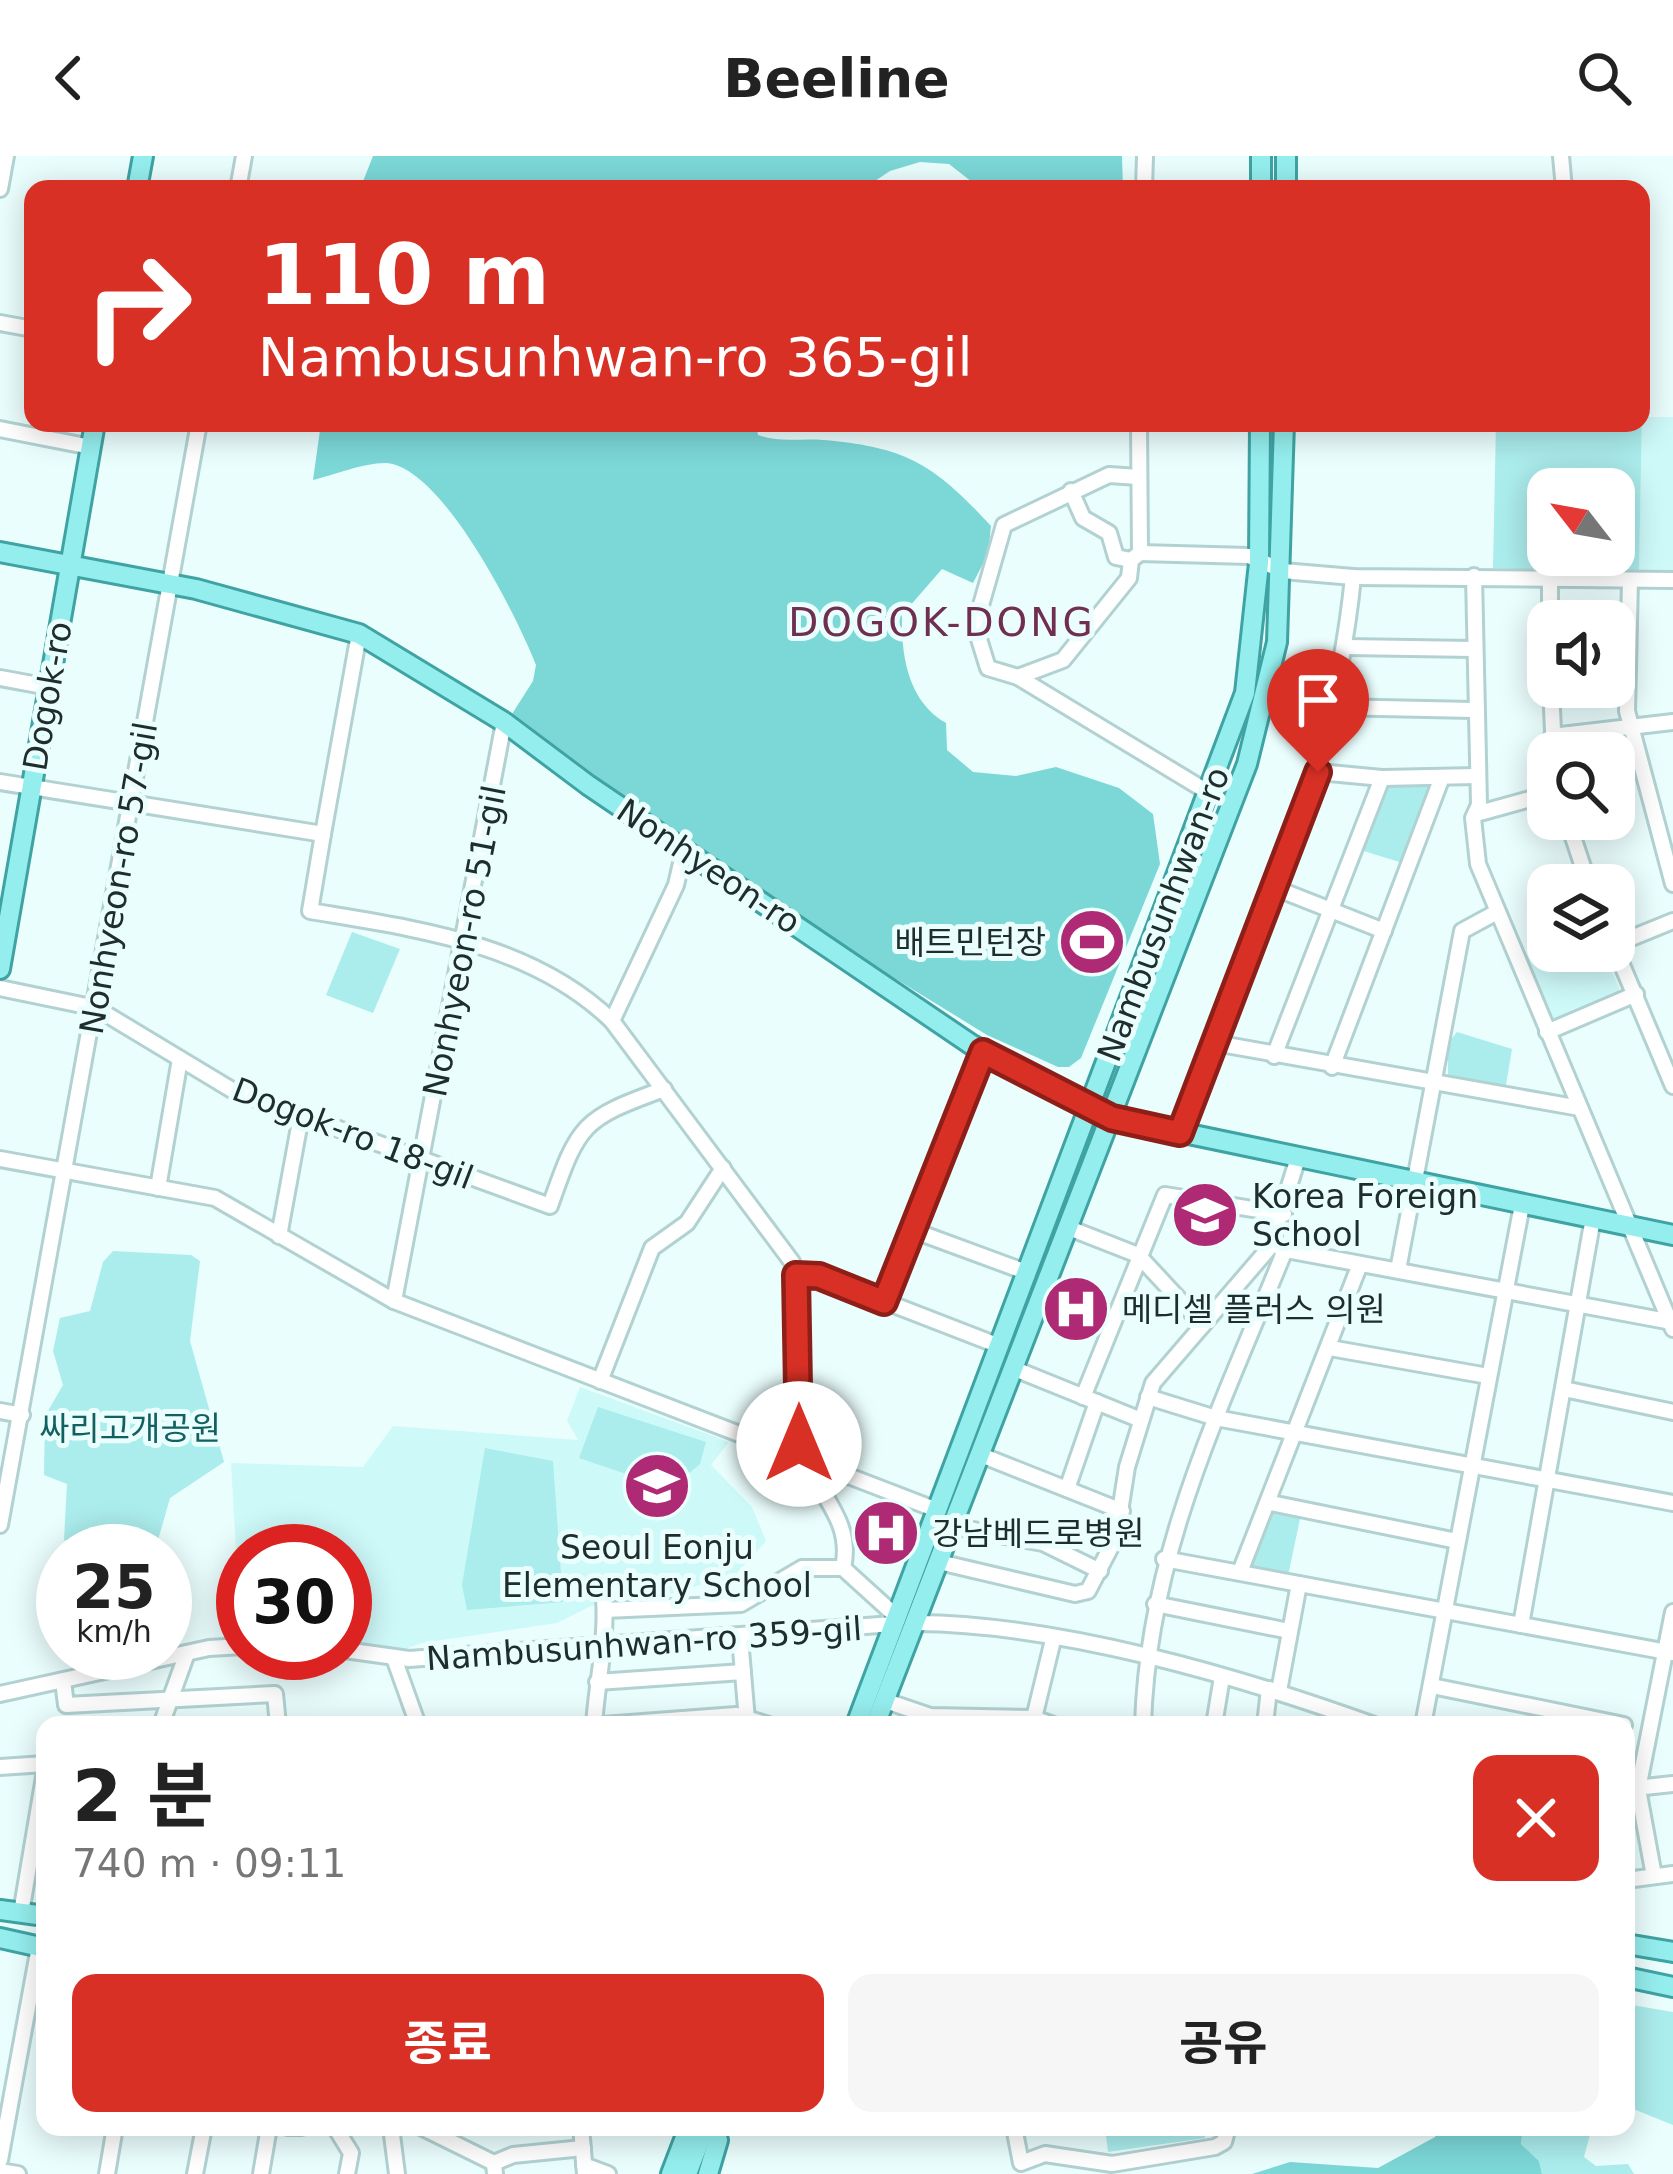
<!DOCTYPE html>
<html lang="ko">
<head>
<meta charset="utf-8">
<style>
  :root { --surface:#fff; --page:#f6f6f6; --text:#222; --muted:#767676; --accent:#d93025 }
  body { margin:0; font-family:"DejaVu Sans","Noto Sans KR",sans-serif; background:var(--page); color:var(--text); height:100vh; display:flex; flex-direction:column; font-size:45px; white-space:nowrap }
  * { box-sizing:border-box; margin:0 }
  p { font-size:39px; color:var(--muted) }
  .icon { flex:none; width:66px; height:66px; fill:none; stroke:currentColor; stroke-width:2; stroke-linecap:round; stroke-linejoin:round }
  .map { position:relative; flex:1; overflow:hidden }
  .details { position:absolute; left:36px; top:1560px; width:1599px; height:420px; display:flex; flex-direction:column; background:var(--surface); border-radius:24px; box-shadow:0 6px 30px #0003 }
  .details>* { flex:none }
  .guide { position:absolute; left:24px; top:24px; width:1626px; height:252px; border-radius:24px; box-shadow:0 6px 30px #0003; background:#d93025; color:#fff; overflow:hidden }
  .needle { width:78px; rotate:301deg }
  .buttons { position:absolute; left:1527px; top:312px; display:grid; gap:24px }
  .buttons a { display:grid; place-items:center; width:108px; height:108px; border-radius:24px; background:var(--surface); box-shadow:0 6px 30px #0003; font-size:60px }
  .speed { position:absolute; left:36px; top:1368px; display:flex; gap:24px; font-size:60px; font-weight:700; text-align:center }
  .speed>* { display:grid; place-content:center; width:156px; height:156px; border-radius:50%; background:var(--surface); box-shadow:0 6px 30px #0003; line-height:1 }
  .speed small { font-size:30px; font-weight:400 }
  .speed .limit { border:18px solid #d22; background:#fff; color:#111 }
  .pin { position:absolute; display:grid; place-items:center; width:102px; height:102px; color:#fff; margin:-123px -51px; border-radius:50% 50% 50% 0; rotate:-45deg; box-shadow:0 0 12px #0007 }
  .pin .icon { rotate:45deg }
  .me { position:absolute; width:132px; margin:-66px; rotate:0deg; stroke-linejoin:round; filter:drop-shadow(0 0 9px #0008) }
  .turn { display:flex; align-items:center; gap:42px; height:252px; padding:0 36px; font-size:54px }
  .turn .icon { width:156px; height:156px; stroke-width:2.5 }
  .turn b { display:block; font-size:84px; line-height:102px }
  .round { display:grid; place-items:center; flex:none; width:126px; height:126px; border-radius:24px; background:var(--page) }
  .head { display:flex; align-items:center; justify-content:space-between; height:204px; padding:0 36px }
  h1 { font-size:72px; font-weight:700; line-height:90px }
  .primary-button { display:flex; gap:24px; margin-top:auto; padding:24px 36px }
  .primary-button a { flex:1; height:138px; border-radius:24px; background:var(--accent); color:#fff; font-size:48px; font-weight:700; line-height:138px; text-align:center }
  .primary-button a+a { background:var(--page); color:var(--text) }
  header { display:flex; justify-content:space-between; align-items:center; height:156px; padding:0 36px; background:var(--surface); font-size:54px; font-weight:700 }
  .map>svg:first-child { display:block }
  .built { fill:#cef9f9 }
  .green { fill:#abecec; fill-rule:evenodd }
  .forest { fill:#7cd7d7 }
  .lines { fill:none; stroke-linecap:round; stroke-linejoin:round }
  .minor-casing { stroke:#b2d2d2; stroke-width:20 }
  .major-casing { stroke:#3fa3a3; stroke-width:24 }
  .minor { stroke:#fff; stroke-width:14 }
  .major { stroke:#95eeee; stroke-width:18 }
  .route-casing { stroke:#8d1f18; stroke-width:30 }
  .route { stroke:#d93025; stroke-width:21 }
  .labels { text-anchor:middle; stroke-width:10; stroke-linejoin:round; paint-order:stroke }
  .street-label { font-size:33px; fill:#202d2d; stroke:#eafefd }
  .poi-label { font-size:33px; fill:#202d2d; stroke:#eafefd; text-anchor:start }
  .park-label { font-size:33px; fill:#126061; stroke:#eafefd }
  .quarter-label { font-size:39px; letter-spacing:3px; fill:#702f50; stroke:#eafefd }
</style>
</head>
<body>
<header><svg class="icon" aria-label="back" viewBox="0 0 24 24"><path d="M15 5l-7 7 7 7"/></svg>Beeline<svg class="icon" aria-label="search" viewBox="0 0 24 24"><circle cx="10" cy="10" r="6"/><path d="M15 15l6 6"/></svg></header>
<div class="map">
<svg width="1673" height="2018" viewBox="0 0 1673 2018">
  <rect width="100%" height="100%" fill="#eafefd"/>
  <g class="built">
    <polygon points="1642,261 1673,261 1673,418 1639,417"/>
    <polygon points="1548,791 1548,795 1603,795 1622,839 1550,871 1520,803"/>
    <polygon points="580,1231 729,1286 711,1309 752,1351 766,1385 736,1418 674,1437 591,1450 557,1467 422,1487 397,1496 345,1488 345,1395 243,1395 241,1482 231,1307 363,1311 393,1270 578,1284 567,1265"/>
  </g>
  <g class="green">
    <path d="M1642,261l-3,156 -146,-5 3,-145h145zM1548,333h66v66h-66z"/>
    <polygon points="1442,621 1409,709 1354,692 1382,622"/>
    <polygon points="352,776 400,793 373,857 326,839"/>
    <polygon points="1457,876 1512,893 1505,935 1448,920 1448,887"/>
    <polygon points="113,1095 191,1099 200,1105 190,1185 224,1306 170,1342 155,1395 89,1395 64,1384 67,1328 44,1319 45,1260 63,1229 53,1195 60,1162 90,1155 103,1106"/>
    <polygon points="598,1251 706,1286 700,1308 687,1319 638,1322 579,1302"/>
    <polygon points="485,1292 553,1305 563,1446 467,1454 462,1429"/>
    <polygon points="1272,1351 1301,1358 1288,1420 1245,1412"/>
    <polygon points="1626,1848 1673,1856 1673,1969 1626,1950"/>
    <polygon points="1105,1971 1204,1971 1205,1982 1108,1996"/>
    <polygon points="1523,1971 1592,1971 1584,2001 1596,2010 1628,2008 1634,2018 1542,2018 1539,2005 1521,1988"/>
  </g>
  <g class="forest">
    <polygon points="373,0 1122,0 1123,33 981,33 949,8 920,6 890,15 863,33 360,33"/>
    <path d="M321,267h435l2,12c21,8 42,3 65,5 83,7 111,24 168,86l-3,28 -15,29 -31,-14 -40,46c-1,41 6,86 44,108l1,27 26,22 43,4 40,-9 63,21 34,26 7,50 -79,194 -12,9h-11l-71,-32 -158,-97 -293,-202 -24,-22 21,-33 3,-16c-19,-48 -94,-200 -151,-202 -22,0 -51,12 -72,17z"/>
    <polygon points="1439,1971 1523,1971 1521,1988 1539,2005 1542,2018 1252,2018 1290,2006 1378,2012 1435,1981"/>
  </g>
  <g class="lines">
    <g class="minor-casing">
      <g id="minor">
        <polyline points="1561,0 1564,33"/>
        <polyline points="0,33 6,0"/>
        <polyline points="238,33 244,0"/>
        <polyline points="1144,33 1145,0"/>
        <polyline points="0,167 33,173"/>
        <polyline points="0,273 91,291"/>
        <polyline points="1138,321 1109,319 1004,369 975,470 988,512 1018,521 1211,638"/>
        <polyline points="1071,335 1083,362 1109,377 1116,401 1131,404"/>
        <polyline points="1140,397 1249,400 1283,415 1353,421 1673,424"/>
        <polyline points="1474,420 1479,649 1473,662 1478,708 1673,1173"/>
        <polyline points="1550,420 1550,465"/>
        <polyline points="1630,424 1627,555 1673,728"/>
        <polyline points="1346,491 1473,493"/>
        <polyline points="1018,521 1063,504 1129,422 1131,404 1140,397 1139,267"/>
        <polyline points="0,522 49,531"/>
        <polyline points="1551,531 1554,597"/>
        <polyline points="1333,551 1473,554"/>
        <polyline points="1552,580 1673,566"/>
        <polyline points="1319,616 1382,622 1476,620"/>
        <path d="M0,626l323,52 -13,77c107,18 221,32 302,110l180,241c17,57 -8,135 9,187 14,44 53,69 42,119"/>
        <polyline points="1476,658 1548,638"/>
        <polyline points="1567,663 1589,729"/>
        <polyline points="323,678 359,478"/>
        <polyline points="1275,732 1384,775"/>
        <polyline points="1614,789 1673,765"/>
        <polyline points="1614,790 1673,930"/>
        <path d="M0,832l96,20 136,82 318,116c29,-83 32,-87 114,-117"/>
        <polyline points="612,865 676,729 684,694"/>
        <polyline points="1547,876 1636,838"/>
        <polyline points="1215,887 1580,952"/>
        <polyline points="1274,900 1382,622"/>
        <polyline points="1332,911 1442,621"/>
        <path d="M1180,977c73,-180 154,-360 173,-556"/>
        <polyline points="0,1003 215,1042 394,1145 937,1354"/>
        <polyline points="158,1032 180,903"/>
        <polyline points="1069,1072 1138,1099 1203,1169"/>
        <polyline points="912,1074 1026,1116"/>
        <polyline points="279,1080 301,960"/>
        <polyline points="1281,1093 1672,1166"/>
        <polyline points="1398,1114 1462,775 1497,756"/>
        <polyline points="796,1119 819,1120 997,1189"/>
        <polyline points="394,1145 504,566"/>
        <polyline points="884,1146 983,895"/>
        <polyline points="1330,1192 1488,1220"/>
        <polyline points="1015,1213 1141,1264"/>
        <polyline points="600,1225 652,1092 687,1067 723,1012"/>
        <polyline points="1564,1233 1673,1256"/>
        <polyline points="1083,1241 1165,1039 1284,1058"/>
        <polyline points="1148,1241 1216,1262 1673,1347"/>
        <polyline points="0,1255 22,1259"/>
        <polyline points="981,1299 1122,1355"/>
        <polyline points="1067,1333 1097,1246"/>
        <polyline points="1271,1347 1457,1385"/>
        <polyline points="0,1369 199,267"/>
        <polyline points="952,1370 1043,1387 1100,1415"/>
        <polyline points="1164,1403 1673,1497"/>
        <polyline points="939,1406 1075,1438 1088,1435 1116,1381 1127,1311 1153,1227 1270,1091 1297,1005"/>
        <polyline points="1240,1416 1360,1108"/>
        <polyline points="1155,1448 1289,1475"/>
        <polyline points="605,1454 741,1448 802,1412 843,1412 897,1461"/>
        <path d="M916,1467c144,1 322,53 458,102"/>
        <polyline points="1521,1469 1593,1062"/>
        <polyline points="740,1482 747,1564"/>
        <polyline points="345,1494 409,1503 893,1468"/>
        <polyline points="394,1502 418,1569"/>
        <polyline points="63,1525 66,1549 275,1538 278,1569"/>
        <polyline points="597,1526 743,1516"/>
        <polyline points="1432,1530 1624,1569"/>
        <polyline points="1279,1535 1299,1428"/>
        <polyline points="0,1538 209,1492 243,1490"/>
        <polyline points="886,1545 930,1560 1034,1562 1053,1569"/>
        <polyline points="1034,1562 1053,1484"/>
        <polyline points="161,1569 187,1497"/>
        <path d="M594,1569c3,-43 13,-85 10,-127"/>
        <polyline points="603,1569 736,1559 769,1569"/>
        <path d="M1143,1569c5,-173 78,-317 142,-475"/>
        <polyline points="1214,1569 1222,1521"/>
        <polyline points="1265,1569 1269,1533"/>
        <polyline points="1423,1569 1522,1049"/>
        <polyline points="0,1611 45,1608"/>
        <polyline points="1626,1633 1673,1628"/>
        <polyline points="1654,1720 1638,1633 1673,1456"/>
        <polyline points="1626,1724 1673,1718"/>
        <polyline points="21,1757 45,1615"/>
        <polyline points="287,1971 302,1971"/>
        <polyline points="335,1971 351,1997 347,2018"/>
        <polyline points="391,1971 397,2018"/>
        <polyline points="421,1971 494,2007"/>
        <polyline points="581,1971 585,2018"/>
        <polyline points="1014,1971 1021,2007 1045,1998 1112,2008 1215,1991 1224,1986 1228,1971"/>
        <polyline points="0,2004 39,1791"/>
        <polyline points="584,2009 608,2018"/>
        <polyline points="0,2015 18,2018"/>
        <polyline points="107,2018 115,1971"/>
        <polyline points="195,2018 204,1971"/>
        <polyline points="261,2018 269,1971"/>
        <polyline points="495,2018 494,2007 513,1999 583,1992"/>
      </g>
    </g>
    <g class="major-casing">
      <g id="major">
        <polyline points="137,33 143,0"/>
        <polyline points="1261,33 1261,0"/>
        <polyline points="1286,33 1286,0"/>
        <polyline points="0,396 196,433 359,478 504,566 588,629 972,889 1112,962 1673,1079"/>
        <polyline points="0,813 95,267"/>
        <polyline points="856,1569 1245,537 1259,407 1260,267"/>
        <polyline points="875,1569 1247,608 1277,486 1284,267"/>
        <polyline points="0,1754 45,1760"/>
        <polyline points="0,1782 45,1792"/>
        <polyline points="1626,1788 1673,1796"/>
        <polyline points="1626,1821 1673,1831"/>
        <polyline points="671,2018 689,1971"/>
        <polyline points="687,2018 700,1984"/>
        <polyline points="708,2018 718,1984 708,1971"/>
      </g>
    </g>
    <use href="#minor" class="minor"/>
    <use href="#major" class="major"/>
  </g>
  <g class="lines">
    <g class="route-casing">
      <polyline id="route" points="799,1288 796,1119 819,1120 884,1146 983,896 1112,962 1180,977 1318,616"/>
    </g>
    <use href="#route" class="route"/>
  </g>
  <defs>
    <g id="stadium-disc" transform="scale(3.45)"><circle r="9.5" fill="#ae2a74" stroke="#eafefd"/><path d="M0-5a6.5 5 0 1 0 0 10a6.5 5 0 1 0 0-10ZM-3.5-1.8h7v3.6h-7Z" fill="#fff"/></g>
    <g id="school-disc" transform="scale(3.45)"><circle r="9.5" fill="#ae2a74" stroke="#eafefd"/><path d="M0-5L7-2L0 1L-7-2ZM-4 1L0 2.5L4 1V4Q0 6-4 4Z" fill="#fff"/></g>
    <g id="hospital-disc" transform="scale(3.45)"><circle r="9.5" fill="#ae2a74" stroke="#eafefd"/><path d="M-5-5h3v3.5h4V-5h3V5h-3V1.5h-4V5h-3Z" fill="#fff"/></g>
  </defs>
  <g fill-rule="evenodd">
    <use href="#stadium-disc" x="1092" y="786"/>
    <use href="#school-disc" x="1205" y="1059"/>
    <use href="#hospital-disc" x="1076" y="1153"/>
    <use href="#school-disc" x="657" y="1330"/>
    <use href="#hospital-disc" x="886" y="1377"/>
  </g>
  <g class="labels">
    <g class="street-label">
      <text transform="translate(47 540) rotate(-80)" y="12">Dogok-ro</text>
      <text transform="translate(709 710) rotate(34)" y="12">Nonhyeon-ro</text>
      <text transform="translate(118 722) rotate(-80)" y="12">Nonhyeon-ro 57-gil</text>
      <text transform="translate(1163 758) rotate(-69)" y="12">Nambusunhwan-ro</text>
      <text transform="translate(464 785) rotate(-79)" y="12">Nonhyeon-ro 51-gil</text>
      <text transform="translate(353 977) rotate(21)" y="12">Dogok-ro 18-gil</text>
      <text transform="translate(644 1487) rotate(-4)" y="12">Nambusunhwan-ro 359-gil</text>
    </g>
    <g class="poi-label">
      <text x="1046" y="798" text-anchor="end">배트민턴장</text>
      <text x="1252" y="1052">Korea Foreign<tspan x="1252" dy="38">School</tspan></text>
      <text x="1122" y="1165">메디셀 플러스 의원</text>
      <text x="932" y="1389">강남베드로병원</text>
      <text x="657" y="1403" text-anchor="middle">Seoul Eonju<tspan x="657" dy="38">Elementary School</tspan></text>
    </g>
    <g class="park-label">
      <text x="130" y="1284">싸리고개공원</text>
    </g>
    <g class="quarter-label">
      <text x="942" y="480">DOGOK-DONG</text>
    </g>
  </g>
</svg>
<div class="buttons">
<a><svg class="needle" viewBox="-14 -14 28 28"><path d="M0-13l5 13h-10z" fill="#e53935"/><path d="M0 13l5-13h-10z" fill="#767676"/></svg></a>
<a><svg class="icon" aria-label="sound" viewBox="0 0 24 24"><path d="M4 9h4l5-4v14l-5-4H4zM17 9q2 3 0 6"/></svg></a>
<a><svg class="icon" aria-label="search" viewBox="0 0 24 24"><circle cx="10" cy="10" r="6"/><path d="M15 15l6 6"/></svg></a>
<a><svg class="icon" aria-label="layers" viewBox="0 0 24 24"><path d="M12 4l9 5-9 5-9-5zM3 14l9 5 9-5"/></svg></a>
</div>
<div class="speed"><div>25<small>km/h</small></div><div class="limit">30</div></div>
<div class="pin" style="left:1318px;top:616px;background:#d93025"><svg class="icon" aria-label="arrive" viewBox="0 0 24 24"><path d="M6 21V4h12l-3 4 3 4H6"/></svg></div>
<svg class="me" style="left:799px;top:1288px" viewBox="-20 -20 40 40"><circle r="19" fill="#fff"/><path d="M0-13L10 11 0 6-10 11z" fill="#d93025"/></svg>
<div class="guide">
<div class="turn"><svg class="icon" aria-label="right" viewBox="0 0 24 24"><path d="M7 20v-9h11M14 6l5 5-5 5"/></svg><div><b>110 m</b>Nambusunhwan-ro 365-gil</div></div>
</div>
<section class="details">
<div class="head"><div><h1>2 분</h1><p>740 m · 09:11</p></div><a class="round" style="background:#d93025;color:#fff"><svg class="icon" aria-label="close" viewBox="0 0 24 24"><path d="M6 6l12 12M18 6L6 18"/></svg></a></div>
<div class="primary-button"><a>종료</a><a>공유</a></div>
</section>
</div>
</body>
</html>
